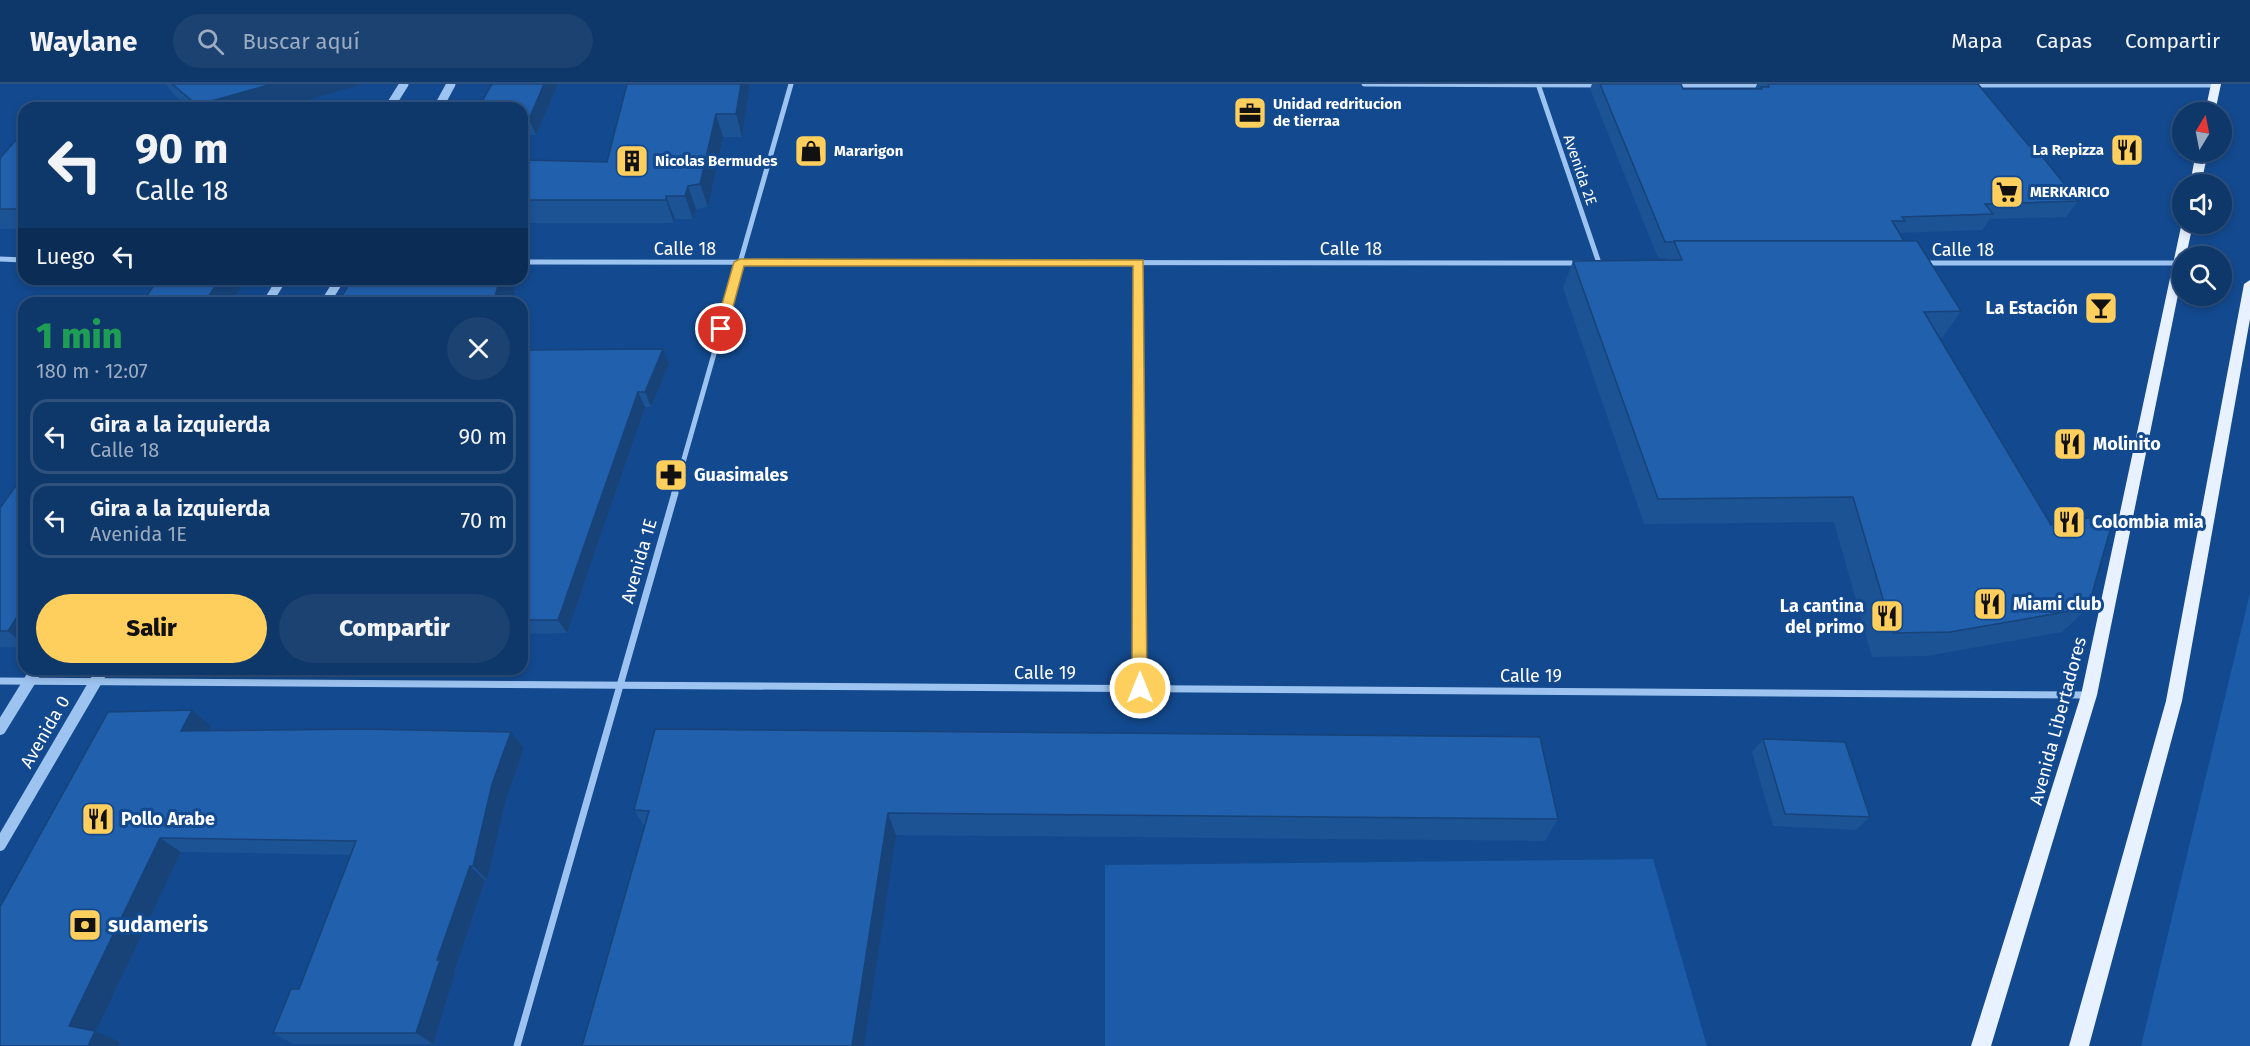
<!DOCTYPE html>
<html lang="es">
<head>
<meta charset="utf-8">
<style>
  :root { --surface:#0e376a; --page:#1c4272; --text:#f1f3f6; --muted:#9bacc1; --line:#2e517e; --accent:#ffcf5d }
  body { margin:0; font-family:"Fira Sans",sans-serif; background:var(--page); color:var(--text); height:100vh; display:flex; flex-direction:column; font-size:22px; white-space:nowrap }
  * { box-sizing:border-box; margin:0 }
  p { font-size:20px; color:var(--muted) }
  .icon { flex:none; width:33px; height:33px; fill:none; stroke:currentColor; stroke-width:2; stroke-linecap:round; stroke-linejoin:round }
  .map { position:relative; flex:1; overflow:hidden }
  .drawer { position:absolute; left:18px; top:213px; width:510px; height:378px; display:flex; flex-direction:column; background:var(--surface); border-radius:18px; box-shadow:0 3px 9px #0003,0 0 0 2px var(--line) }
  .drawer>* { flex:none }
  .guide { position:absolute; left:18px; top:18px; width:510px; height:183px; border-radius:18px; box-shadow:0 3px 9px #0003,0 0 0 2px var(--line); background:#0e376a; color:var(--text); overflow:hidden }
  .needle { width:39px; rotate:10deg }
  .fabs { position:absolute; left:2172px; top:18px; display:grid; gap:12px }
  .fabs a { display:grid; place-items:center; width:60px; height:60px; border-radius:50%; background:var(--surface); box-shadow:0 3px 9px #0003,0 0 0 2px var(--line); font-size:30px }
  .pin { position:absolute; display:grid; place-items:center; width:51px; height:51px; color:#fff; margin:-26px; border:3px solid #fff; border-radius:50%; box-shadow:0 2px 6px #0007 }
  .me { position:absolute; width:66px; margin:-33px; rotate:0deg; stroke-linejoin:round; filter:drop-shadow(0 0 4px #0008) }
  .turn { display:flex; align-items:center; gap:21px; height:126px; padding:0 18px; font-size:27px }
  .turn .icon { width:78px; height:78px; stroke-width:2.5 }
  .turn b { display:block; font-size:42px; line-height:51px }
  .then { display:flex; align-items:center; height:57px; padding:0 18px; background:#0003; gap:12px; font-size:22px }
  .round { display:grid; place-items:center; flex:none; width:63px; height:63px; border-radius:32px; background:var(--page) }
  .summary { display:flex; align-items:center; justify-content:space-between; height:102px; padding:0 18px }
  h1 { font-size:36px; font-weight:800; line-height:45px; color:#1e9e55 }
  .button { display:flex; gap:12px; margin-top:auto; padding:12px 18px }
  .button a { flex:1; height:69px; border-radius:36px; background:var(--accent); color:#111; font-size:24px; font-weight:800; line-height:69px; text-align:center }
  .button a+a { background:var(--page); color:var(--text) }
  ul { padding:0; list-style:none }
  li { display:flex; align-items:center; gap:18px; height:75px; margin:0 12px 9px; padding:0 6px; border:3px solid var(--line); border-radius:18px }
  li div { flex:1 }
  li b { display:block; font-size:22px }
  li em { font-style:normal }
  header { display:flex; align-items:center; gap:36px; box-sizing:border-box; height:84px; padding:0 30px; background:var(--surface); border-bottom:2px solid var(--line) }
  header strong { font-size:28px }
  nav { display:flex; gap:33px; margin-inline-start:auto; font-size:21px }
  .search { width:420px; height:54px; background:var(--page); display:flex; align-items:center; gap:15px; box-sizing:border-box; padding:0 21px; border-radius:33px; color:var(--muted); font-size:22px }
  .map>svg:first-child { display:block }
  .green { fill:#1b5ba8 }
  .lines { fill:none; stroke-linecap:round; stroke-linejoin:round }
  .minor-far1 { stroke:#9dc4f1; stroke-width:5 }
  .minor { stroke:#9dc4f1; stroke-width:7 }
  .tertiary-far1 { stroke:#9dc4f1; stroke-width:9 }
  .tertiary { stroke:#9dc4f1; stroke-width:12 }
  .primary { fill:#e7f1ff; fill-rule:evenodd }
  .wall { fill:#1c5395 }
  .shaded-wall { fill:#174379 }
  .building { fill:#2160ad; stroke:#174379; stroke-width:1.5 }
  .route { fill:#ffcf5d; stroke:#a6873c; stroke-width:1.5 }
  .labels { text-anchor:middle; stroke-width:6; stroke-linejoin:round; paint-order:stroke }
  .far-poi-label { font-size:15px; font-weight:bold; fill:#fff; stroke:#13498e; text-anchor:start }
  .far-street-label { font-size:15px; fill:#fff; stroke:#13498e }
  .street-label { font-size:18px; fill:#fff; stroke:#13498e }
  .poi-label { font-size:18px; font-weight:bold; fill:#fff; stroke:#13498e; text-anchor:start }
  .near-poi-label { font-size:21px; font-weight:bold; fill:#fff; stroke:#13498e; text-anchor:start }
</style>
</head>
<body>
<header>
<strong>Waylane</strong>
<div class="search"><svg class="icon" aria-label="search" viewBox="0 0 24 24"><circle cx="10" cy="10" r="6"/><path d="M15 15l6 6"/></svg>Buscar aquí</div>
<nav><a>Mapa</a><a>Capas</a><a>Compartir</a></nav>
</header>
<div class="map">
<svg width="2250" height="962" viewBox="0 0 2250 962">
  <rect width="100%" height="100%" fill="#13498e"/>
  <g class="green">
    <polygon points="2250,509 2250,962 2141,962"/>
    <polygon points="1653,775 1707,962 1105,962 1105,781"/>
  </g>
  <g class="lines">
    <g class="minor-far1">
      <polyline points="1364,0 1598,1"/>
      <polyline points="1538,0 1599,179"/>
      <polyline points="1674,1 1763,1"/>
      <polyline points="1971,1 2216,1"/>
      <polyline points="0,175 24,176"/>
      <polyline points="522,178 1580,179"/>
      <polyline points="1139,179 1140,410"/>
      <polyline points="1923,179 2180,179"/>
      <polyline points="674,410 791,0"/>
    </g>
    <g class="minor">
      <polyline points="1140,409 1140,604"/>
      <polyline points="0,597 2087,611"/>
      <polyline points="517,962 675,409"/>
    </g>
    <g class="tertiary-far1">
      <polyline points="389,24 404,0"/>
      <polyline points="438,24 451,0"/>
      <polyline points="267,219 282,195"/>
      <polyline points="325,219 340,195"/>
    </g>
    <g class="tertiary">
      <polyline points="0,645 37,585"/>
      <polyline points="0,761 103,585"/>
    </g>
    <g class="primary">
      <polygon points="2211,0 2221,0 2215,28 2205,28"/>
      <polygon points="2196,68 2208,68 2201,100 2190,100"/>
      <polygon points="2182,138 2193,140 2186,172 2182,172 2182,191 2097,611 1991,962 1971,962 2081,611"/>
      <polygon points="2250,196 2250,235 2182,617 2089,962 2069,962 2166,617 2244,200"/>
    </g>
  </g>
  <g class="wall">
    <polygon points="166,0 363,0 281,24 189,24 174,11"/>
    <polygon points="558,0 536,51 522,52 522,24"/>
    <polygon points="627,0 750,0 742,53 723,53 708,123 696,125 693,135 675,135 674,139 530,139 522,158 522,76 607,78"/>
    <polygon points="1592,0 1681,0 1683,5 1755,5 1757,0 1978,0 2029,62 2078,117 2066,133 1990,135 1982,146 1899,149 1904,157 1961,227 1942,254 1940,254 2088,524 2062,548 1927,572 1872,573 1834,438 1644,440 1563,204 1573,177 1665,176 1666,174 1658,174 1590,5"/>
    <polygon points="24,53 24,145 0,145 0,74"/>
    <polygon points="663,265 669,280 651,323 645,323 567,549 522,550 522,266"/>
    <polygon points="24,390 24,564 0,563 0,424"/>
    <polygon points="211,642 208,647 511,648 524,664 506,715 487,796 485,796 454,888 455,889 433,960 293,960 273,949 299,905 350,771 181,768 96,947 120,958 0,962"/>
    <polygon points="1763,655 1870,733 1856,746 1773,742 1752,668"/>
    <polygon points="634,726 1558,735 1545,757 896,751 644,742"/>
  </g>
  <g class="shaded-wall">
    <polygon points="272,0 363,0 281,24 199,24 197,21"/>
    <polygon points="544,0 558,0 536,51 529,35"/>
    <polygon points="741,0 750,0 742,53 736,30"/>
    <polygon points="716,30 723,53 708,123 700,100"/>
    <polygon points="688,102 696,125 693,135 685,112"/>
    <polygon points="666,112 675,135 674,139 666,116"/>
    <polygon points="522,122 530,139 522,158"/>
    <polygon points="220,195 240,195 237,200 240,205 231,219 204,219"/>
    <polygon points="496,195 510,195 515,206 512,219 493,219"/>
    <polygon points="663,265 669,280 651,323 645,308"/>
    <polygon points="638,308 645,323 567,549 558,536"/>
    <polygon points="24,522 24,560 8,547"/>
    <polygon points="192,626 211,642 201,663 181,647"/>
    <polygon points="511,648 524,664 506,715 487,796 473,782 492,700"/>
    <polygon points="888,729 896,751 864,962 852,962"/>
    <polygon points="160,754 181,768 96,947 120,958 118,962 88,962 69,942"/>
    <polygon points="470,782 485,796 454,888 455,889 433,960 416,949 437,876"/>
  </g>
  <g class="building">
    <polygon points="172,0 272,0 197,21"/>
    <polygon points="492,0 544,0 529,35 522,35 522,24 478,24"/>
    <polygon points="627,0 741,0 736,30 716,30 700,100 688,102 685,112 666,112 666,116 522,116 522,76 607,78"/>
    <polygon points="1600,0 1681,0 1683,5 1762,5 1761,3 1769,3 1768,0 1978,0 2029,62 2033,61 2078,117 1985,120 1993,130 1902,133 1905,137 1892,137 1904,157 1674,157 1673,158 1665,158"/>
    <polygon points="19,53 24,53 24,125 0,125 0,74"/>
    <polygon points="1674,157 1917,157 1961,227 1924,228 2051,441 2115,429 2088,524 1950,548 1893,549 1853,413 1658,415 1573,177 1682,176"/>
    <polygon points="158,195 220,195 204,219 142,219"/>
    <polygon points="352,195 500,195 493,219 338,219"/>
    <polygon points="663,265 645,308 638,308 558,536 522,536 522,266"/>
    <polygon points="24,390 24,522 8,547 0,547 0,424"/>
    <polygon points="192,626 181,647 361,645 511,648 492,700 473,782 470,782 437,876 440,876 416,949 273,949 291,905 299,905 356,757 160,754 69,942 95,947 88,962 0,962 0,823 108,628"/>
    <polygon points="655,645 1540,653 1558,735 888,729 852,962 582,962 649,727 634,726"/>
    <polygon points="1763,655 1845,658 1870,733 1785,730"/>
  </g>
  <polygon class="route" points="740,175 1143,176 1147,604 1145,608 1140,610 1135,608 1132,604 1133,182 744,182 727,245 725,248 717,248 715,245 734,178"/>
  <defs>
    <g id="office-square" transform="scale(1.725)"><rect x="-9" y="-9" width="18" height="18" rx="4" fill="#ffcf5d" stroke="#13498e"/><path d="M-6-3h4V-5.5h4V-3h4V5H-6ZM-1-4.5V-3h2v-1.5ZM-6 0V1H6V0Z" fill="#111"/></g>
    <g id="restaurant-square" transform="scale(1.725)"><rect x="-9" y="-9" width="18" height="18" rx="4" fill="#ffcf5d" stroke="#13498e"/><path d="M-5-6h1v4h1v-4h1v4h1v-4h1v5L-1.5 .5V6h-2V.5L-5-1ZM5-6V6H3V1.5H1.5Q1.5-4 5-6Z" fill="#111"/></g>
    <g id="shop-square" transform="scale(1.725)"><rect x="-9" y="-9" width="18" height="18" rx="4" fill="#ffcf5d" stroke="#13498e"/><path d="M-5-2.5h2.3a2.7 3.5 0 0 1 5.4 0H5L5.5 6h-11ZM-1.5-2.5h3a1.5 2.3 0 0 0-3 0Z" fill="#111"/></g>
    <g id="building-square" transform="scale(1.725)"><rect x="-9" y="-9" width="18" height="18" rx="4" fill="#ffcf5d" stroke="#13498e"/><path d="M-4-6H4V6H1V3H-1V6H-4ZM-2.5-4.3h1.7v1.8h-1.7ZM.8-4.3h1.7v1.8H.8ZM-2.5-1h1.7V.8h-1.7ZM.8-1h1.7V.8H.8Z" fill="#111"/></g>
    <g id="supermarket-square" transform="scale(1.725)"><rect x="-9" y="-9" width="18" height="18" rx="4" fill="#ffcf5d" stroke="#13498e"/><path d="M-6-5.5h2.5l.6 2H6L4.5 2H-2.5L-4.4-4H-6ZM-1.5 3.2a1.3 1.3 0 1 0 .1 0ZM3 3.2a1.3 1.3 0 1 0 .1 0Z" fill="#111"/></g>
    <g id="bar-square" transform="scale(1.725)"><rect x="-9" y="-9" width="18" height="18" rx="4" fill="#ffcf5d" stroke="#13498e"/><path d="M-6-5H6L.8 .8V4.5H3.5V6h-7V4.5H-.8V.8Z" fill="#111"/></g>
    <g id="pharmacy-square" transform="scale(1.725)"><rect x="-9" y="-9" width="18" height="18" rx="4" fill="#ffcf5d" stroke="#13498e"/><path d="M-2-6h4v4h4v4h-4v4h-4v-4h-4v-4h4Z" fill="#111"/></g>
    <g id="bank-square" transform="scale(1.725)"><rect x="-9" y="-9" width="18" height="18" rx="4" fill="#ffcf5d" stroke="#13498e"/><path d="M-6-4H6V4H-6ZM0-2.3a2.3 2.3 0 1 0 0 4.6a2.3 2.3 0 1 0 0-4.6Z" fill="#111"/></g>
  </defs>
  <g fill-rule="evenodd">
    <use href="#office-square" x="1250" y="29"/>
    <use href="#restaurant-square" x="2127" y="66"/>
    <use href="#shop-square" x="811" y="67"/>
    <use href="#building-square" x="632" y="77"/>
    <use href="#supermarket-square" x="2007" y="108"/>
    <use href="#bar-square" x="2101" y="224"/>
    <use href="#restaurant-square" x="2070" y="360"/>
    <use href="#pharmacy-square" x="671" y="391"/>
    <use href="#restaurant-square" x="2069" y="438"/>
    <use href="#restaurant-square" x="1990" y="520"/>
    <use href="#restaurant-square" x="1887" y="532"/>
    <use href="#restaurant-square" x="98" y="735"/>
    <use href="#bank-square" x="85" y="841"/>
  </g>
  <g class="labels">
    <g class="far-poi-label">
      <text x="1273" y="25">Unidad redritucion<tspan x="1273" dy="17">de tierraa</tspan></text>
      <text x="2104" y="71" text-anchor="end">La Repizza</text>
      <text x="834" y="72">Mararigon</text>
      <text x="655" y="82">Nicolas Bermudes</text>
      <text x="2030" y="113">MERKARICO</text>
    </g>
    <g class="far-street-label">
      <text transform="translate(1580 86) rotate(71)" y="5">Avenida 2E</text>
    </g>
    <g class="street-label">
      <text x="685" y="171">Calle 18</text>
      <text x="1351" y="171">Calle 18</text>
      <text x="1963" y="172">Calle 18</text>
      <text transform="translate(639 477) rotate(-74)" y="6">Avenida 1E</text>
      <text x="1045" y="595">Calle 19</text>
      <text x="1531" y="598">Calle 19</text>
      <text transform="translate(2058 637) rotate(-75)" y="6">Avenida Libertadores</text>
      <text transform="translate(45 648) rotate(-60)" y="6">Avenida 0</text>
    </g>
    <g class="poi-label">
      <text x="2078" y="230" text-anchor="end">La Estación</text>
      <text x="2093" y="366">Molinito</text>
      <text x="694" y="397">Guasimales</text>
      <text x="2092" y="444">Colombia mia</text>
      <text x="2013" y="526">Miami club</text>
      <text x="1864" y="528" text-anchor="end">La cantina<tspan x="1864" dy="21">del primo</tspan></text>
      <text x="121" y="741">Pollo Arabe</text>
    </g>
    <g class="near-poi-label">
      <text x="108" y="848">sudameris</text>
    </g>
  </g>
</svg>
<div class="fabs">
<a><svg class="needle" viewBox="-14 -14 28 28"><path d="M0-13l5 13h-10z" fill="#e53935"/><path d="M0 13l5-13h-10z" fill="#9bacc1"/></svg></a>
<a><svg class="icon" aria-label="sound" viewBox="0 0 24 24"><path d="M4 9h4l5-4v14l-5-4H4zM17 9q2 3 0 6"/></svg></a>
<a><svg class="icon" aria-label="search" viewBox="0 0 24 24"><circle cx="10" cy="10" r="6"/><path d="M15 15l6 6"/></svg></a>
</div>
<div class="pin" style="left:721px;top:245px;background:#d93025"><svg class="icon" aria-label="arrive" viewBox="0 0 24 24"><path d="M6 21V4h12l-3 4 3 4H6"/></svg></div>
<svg class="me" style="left:1140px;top:604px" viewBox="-20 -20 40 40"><circle r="17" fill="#ffcf5d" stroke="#fff" stroke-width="3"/><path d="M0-11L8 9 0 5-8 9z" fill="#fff"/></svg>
<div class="guide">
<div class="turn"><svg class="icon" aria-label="left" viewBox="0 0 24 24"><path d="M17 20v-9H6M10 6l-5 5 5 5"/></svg><div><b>90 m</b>Calle 18</div></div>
<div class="then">Luego<svg class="icon" aria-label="left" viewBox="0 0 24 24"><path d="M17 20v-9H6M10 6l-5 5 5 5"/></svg></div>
</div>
<section class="drawer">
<div class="summary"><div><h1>1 min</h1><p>180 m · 12:07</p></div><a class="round"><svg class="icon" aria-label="close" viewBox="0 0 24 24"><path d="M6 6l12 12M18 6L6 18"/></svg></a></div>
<ul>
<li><svg class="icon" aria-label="left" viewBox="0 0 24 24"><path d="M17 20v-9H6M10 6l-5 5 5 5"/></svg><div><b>Gira a la izquierda</b><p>Calle 18</p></div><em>90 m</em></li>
<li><svg class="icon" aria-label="left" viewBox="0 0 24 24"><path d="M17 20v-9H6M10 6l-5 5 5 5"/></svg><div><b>Gira a la izquierda</b><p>Avenida 1E</p></div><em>70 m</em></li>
</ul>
<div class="button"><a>Salir</a><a>Compartir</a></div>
</section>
</div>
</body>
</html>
